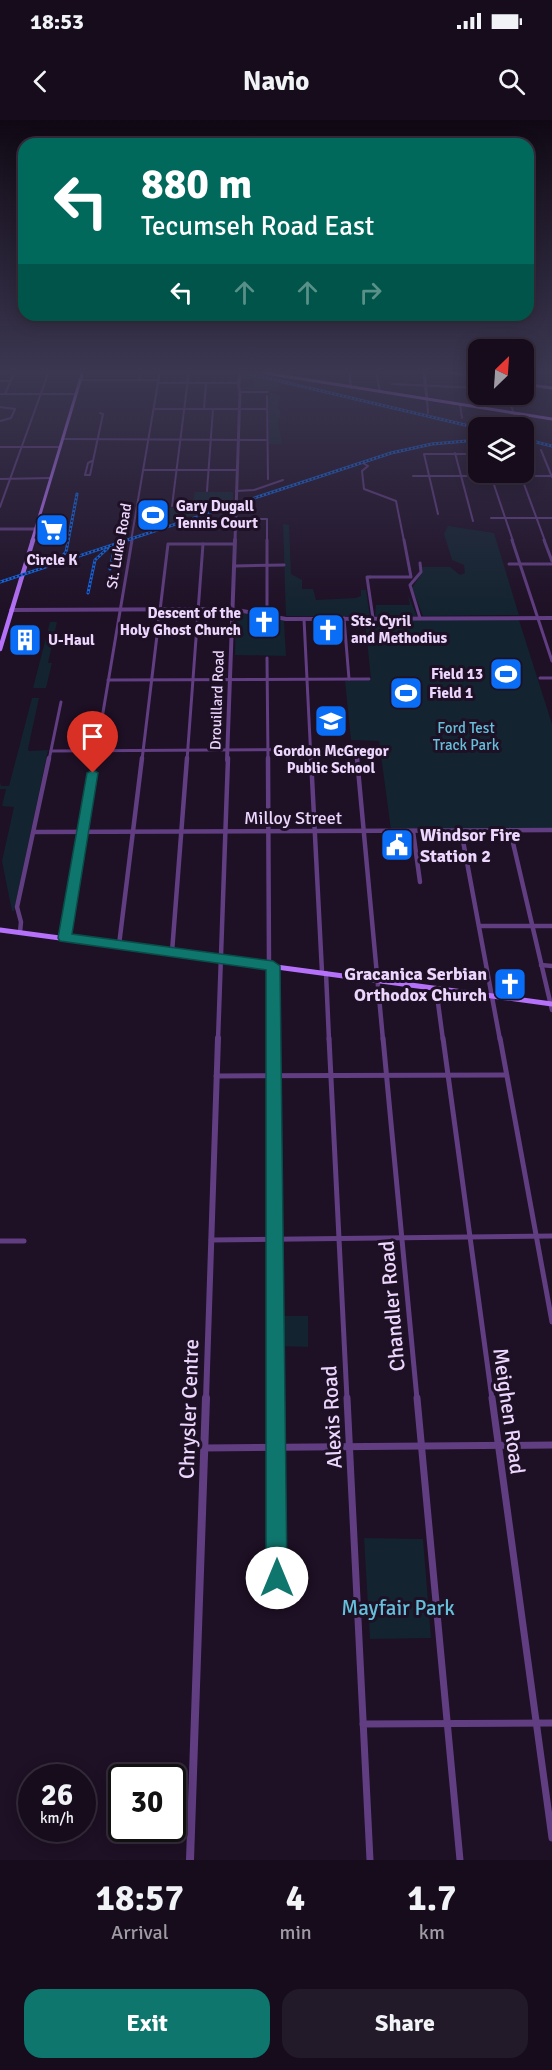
<!DOCTYPE html>
<html lang="en">
<head>
<meta charset="utf-8">
<style>
  :root { --surface:#160c1c; --page:#231a29; --text:#f1f3f6; --muted:#9e9ba3; --line:#352c3b; --accent:#0f766e }
  body { margin:0; font-family:Signika,sans-serif; background:var(--page); color:var(--text); height:100vh; display:flex; flex-direction:column; font-size:22px; white-space:nowrap }
  * { box-sizing:border-box; margin:0 }
  p { font-size:20px; color:var(--muted) }
  .icon { flex:none; width:33px; height:33px; fill:none; stroke:currentColor; stroke-width:2; stroke-linecap:round; stroke-linejoin:round }
  .map { position:relative; height:1740px; overflow:hidden }
  .sheet { display:flex; flex-direction:column; background:var(--surface); flex:1 }
  .sheet>* { flex:none }
  .hud { position:absolute; left:18px; top:18px; width:516px; height:183px; border-radius:18px; box-shadow:0 3px 15px #0003,0 0 0 2px var(--line); background:#00695c; color:#fff; overflow:hidden }
  .needle { width:39px; rotate:25deg }
  .tools { position:absolute; left:468px; top:219px; display:grid; gap:12px }
  .tools a { display:grid; place-items:center; width:66px; height:66px; border-radius:12px; background:var(--surface); box-shadow:0 3px 15px #0003,0 0 0 2px var(--line); font-size:30px }
  .speed { position:absolute; left:18px; top:1644px; display:flex; gap:12px; font-size:30px; font-weight:700; text-align:center }
  .speed>* { display:grid; place-content:center; width:78px; height:78px; border-radius:50%; background:var(--surface); box-shadow:0 3px 15px #0003,0 0 0 2px var(--line); line-height:1 }
  .speed small { font-size:15px; font-weight:400 }
  .speed .limit { border:3px solid #111; border-radius:9px; background:#fff; color:#111 }
  .pin { position:absolute; display:grid; place-items:center; width:51px; height:51px; color:#fff; margin:-62px -26px; border-radius:50% 50% 50% 0; rotate:-45deg; box-shadow:0 0 6px #0007 }
  .pin .icon { rotate:45deg }
  .me { position:absolute; width:66px; margin:-33px; rotate:0deg; stroke-linejoin:round; filter:drop-shadow(0 0 4px #0008) }
  .turn { display:flex; align-items:center; gap:21px; height:126px; padding:0 24px; font-size:27px }
  .turn .icon { width:78px; height:78px; stroke-width:2.5 }
  .turn b { display:block; font-size:42px; line-height:51px }
  .lanes { display:flex; align-items:center; height:57px; padding:0 24px; background:#0003; justify-content:center; gap:30px; direction:ltr }
  .lanes .off { opacity:.35 }
  .eta { display:flex; justify-content:space-evenly; align-items:center; height:102px; text-align:center }
  .eta b { font-size:36px; font-weight:800; line-height:42px }
  .primary-button { display:flex; gap:12px; margin-top:auto; padding:12px 24px }
  .primary-button a { flex:1; height:69px; border-radius:18px; background:var(--accent); color:#fff; font-size:24px; font-weight:800; line-height:69px; text-align:center }
  .primary-button a+a { background:var(--page); color:var(--text) }
  .status { display:flex; justify-content:space-between; align-items:center; height:42px; padding:0 30px; background:var(--surface); direction:ltr }
  .status svg { height:16px; fill:currentColor }
  header { display:flex; justify-content:space-between; align-items:center; height:78px; padding:0 24px; background:var(--surface); font-size:27px; font-weight:800 }
  .map>svg:first-child { display:block }
  .green { fill:#13232f }
  .lines { fill:none; stroke-linecap:round; stroke-linejoin:round }
  .minor-far4 { stroke:#613d82; stroke-width:2 }
  .minor-far3 { stroke:#613d82; stroke-width:3 }
  .minor-far2 { stroke:#613d82; stroke-width:4.5 }
  .minor-far1 { stroke:#613d82; stroke-width:5 }
  .minor { stroke:#613d82; stroke-width:7 }
  .tertiary-far4 { stroke:#613d82; stroke-width:3 }
  .tertiary-far3 { stroke:#613d82; stroke-width:4 }
  .tertiary-far2 { stroke:#613d82; stroke-width:4.5 }
  .tertiary-far1 { stroke:#613d82; stroke-width:6 }
  .tertiary { stroke:#613d82; stroke-width:8 }
  .secondary-far2 { stroke:#b671fa; stroke-width:3 }
  .secondary-far1 { stroke:#b671fa; stroke-width:4.5 }
  .secondary { stroke:#b671fa; stroke-width:5 }
  .rail-casing { stroke:#0a6df6; stroke-width:3 }
  .rail { stroke:#1e1025; stroke-width:1.5; stroke-dasharray:2; stroke-linecap:butt }
  .route { fill:#0f766e; stroke:#0a4d48; stroke-width:1.5 }
  .labels { text-anchor:middle; stroke-width:6; stroke-linejoin:round; paint-order:stroke }
  .far-poi-label { font-size:15px; font-weight:bold; fill:#edd6fd; stroke:#1e1025; text-anchor:start }
  .far-street-label { font-size:15px; fill:#edd6fd; stroke:#1e1025 }
  .far-park-label { font-size:15px; fill:#64c0db; stroke:#1e1025 }
  .street-label { font-size:18px; fill:#edd6fd; stroke:#1e1025 }
  .poi-label { font-size:18px; font-weight:bold; fill:#edd6fd; stroke:#1e1025; text-anchor:start }
  .near-street-label { font-size:21px; fill:#edd6fd; stroke:#1e1025 }
  .near-park-label { font-size:21px; fill:#64c0db; stroke:#1e1025 }
</style>
</head>
<body>
<div class="status"><b>18:53</b><svg viewBox="0 0 49 12"><path d="M0 12V9h3v3zM5 12V6h3v6zM10 12V3h3v9zM15 12V0h3v12zM26 1h20v11H26zM47 4h2v5h-2z"/></svg></div>
<header><svg class="icon" aria-label="back" viewBox="0 0 24 24"><path d="M15 5l-7 7 7 7"/></svg>Navio<svg class="icon" aria-label="search" viewBox="0 0 24 24"><circle cx="10" cy="10" r="6"/><path d="M15 15l6 6"/></svg></header>
<div class="map">
<svg width="552" height="1740" viewBox="0 0 552 1740">
  <rect width="100%" height="100%" fill="#1e1025"/>
  <g class="green">
    <polygon points="241,253 279,262 279,271 242,269 242,267 254,267 254,260 240,259"/>
    <polygon points="269,273 280,276 278,289 280,290 281,298 278,299 282,324 269,324 268,277 271,276"/>
    <polygon points="195,372 233,372 233,382 153,408 153,403 139,403 140,389 192,387"/>
    <polygon points="283,404 289,405 291,454 302,460 302,469 313,469 316,480 356,478 361,476 361,470 366,470 370,496 286,496"/>
    <polygon points="448,406 494,413 519,495 423,496 412,468 422,453 422,447 450,447 460,455 465,453 464,445 452,440 444,414"/>
    <polygon points="408,475 417,496 375,496 376,485 410,485"/>
    <polygon points="236,492 284,500 286,536 235,535"/>
    <polygon points="365,500 519,500 552,604 552,709 391,710 379,621 351,620 345,561 371,560"/>
    <polygon points="50,502 57,502 48,543 52,543 46,568 33,568"/>
    <polygon points="32,578 39,578 28,629 29,631 48,630 14,791 12,791 2,741 14,687 2,686 6,669 0,669 0,662 1,666 9,666"/>
    <polygon points="280,1196 308,1196 308,1227 279,1226"/>
    <polygon points="364,1418 423,1419 431,1518 370,1519"/>
  </g>
  <g class="lines">
    <g class="minor-far4">
      <polyline points="0,251 72,251"/>
      <polyline points="265,251 276,254"/>
      <polyline points="349,251 351,268"/>
      <polyline points="376,251 380,272"/>
      <polyline points="80,260 158,260"/>
      <polyline points="139,260 141,251"/>
      <polyline points="0,261 10,261"/>
      <polyline points="158,263 238,263"/>
      <polyline points="392,264 478,268"/>
      <polyline points="239,265 241,257 244,256"/>
      <polyline points="240,272 268,272"/>
      <polyline points="0,274 75,274"/>
      <polyline points="5,274 15,251"/>
      <polyline points="267,276 268,359"/>
      <polyline points="508,277 514,294"/>
      <polyline points="427,280 428,293"/>
      <polyline points="460,284 462,298"/>
      <polyline points="0,287 15,289 11,298 0,301"/>
      <polyline points="155,289 266,289"/>
      <polyline points="204,289 206,263"/>
      <polyline points="62,319 266,320"/>
      <polyline points="470,323 478,345"/>
      <polyline points="0,327 60,327"/>
      <polyline points="541,330 552,357"/>
      <polyline points="455,333 473,401"/>
      <polyline points="363,343 368,346 362,351 364,369 396,381 404,421"/>
      <polyline points="143,350 237,350"/>
      <polyline points="487,352 491,356 513,421"/>
      <polyline points="85,355 90,355 103,294 100,293"/>
      <polyline points="85,355 88,343 92,341"/>
      <polyline points="413,356 552,356"/>
      <polyline points="521,356 545,421"/>
      <polyline points="0,359 51,358"/>
      <polyline points="207,371 213,289"/>
      <polyline points="236,371 254,370 283,360"/>
      <polyline points="172,386 189,251"/>
      <polyline points="0,387 49,251"/>
      <polyline points="438,394 424,334 475,334"/>
      <polyline points="491,398 552,398"/>
      <polyline points="235,399 267,399 267,421"/>
      <polyline points="131,421 160,251"/>
    </g>
    <g class="minor-far3">
      <polyline points="267,420 267,496"/>
      <polyline points="512,420 552,541"/>
      <polyline points="544,420 552,441"/>
      <polyline points="420,443 421,452 410,465 420,498"/>
      <polyline points="509,444 552,444"/>
      <polyline points="234,446 284,445"/>
      <polyline points="370,457 411,457 404,420"/>
      <polyline points="370,457 367,457 373,498"/>
      <polyline points="344,498 349,559"/>
      <polyline points="304,499 311,640"/>
      <polyline points="267,538 268,640"/>
      <polyline points="540,558 552,558"/>
      <polyline points="108,560 369,559"/>
      <polyline points="356,629 357,640"/>
      <polyline points="51,631 380,629"/>
      <polyline points="49,640 61,582"/>
      <polyline points="95,640 132,420"/>
      <polyline points="142,640 168,424 234,424"/>
      <polyline points="187,640 203,424"/>
    </g>
    <g class="minor-far2">
      <polyline points="268,638 269,845"/>
      <polyline points="311,638 322,852"/>
      <polyline points="357,638 383,920"/>
      <polyline points="461,710 500,920"/>
      <polyline points="510,710 552,890"/>
      <polyline points="413,711 420,762"/>
      <polyline points="34,712 552,710"/>
      <polyline points="479,806 552,806"/>
      <polyline points="20,812 21,802 17,787 49,638"/>
      <polyline points="65,818 95,638"/>
      <polyline points="119,825 142,638"/>
      <polyline points="172,832 187,638"/>
      <polyline points="541,845 552,846"/>
      <polyline points="273,846 273,920"/>
      <polyline points="326,853 329,920"/>
      <polyline points="436,868 443,920"/>
    </g>
    <g class="minor-far1">
      <polyline points="273,918 276,1279"/>
      <polyline points="329,918 347,1279"/>
      <polyline points="383,918 417,1279"/>
      <polyline points="443,918 492,1279"/>
      <polyline points="500,918 552,1202"/>
      <polyline points="216,956 506,955"/>
      <polyline points="211,1120 552,1116"/>
      <polyline points="0,1121 24,1121"/>
    </g>
    <g class="minor">
      <polyline points="276,1278 277,1480"/>
      <polyline points="347,1278 370,1740"/>
      <polyline points="417,1278 460,1740"/>
      <polyline points="492,1278 552,1718"/>
      <polyline points="204,1328 552,1325"/>
      <polyline points="363,1604 552,1603"/>
    </g>
    <g class="tertiary-far4">
      <polyline points="424,251 427,280"/>
      <polyline points="0,409 36,409"/>
      <polyline points="235,421 240,272 238,263 241,251"/>
    </g>
    <g class="tertiary-far3">
      <polyline points="11,490 232,489 286,499 552,498"/>
      <polyline points="227,640 235,420"/>
    </g>
    <polyline class="tertiary-far2" points="218,920 228,638"/>
    <polyline class="tertiary-far1" points="206,1279 218,918"/>
    <polyline class="tertiary" points="190,1740 206,1278"/>
    <g class="secondary-far2">
      <polyline points="252,251 552,299"/>
      <polyline points="441,251 478,256"/>
      <polyline points="524,264 552,268"/>
      <polyline points="32,421 83,251"/>
    </g>
    <polyline class="secondary-far1" points="0,529 33,420"/>
    <polyline class="secondary" points="0,810 552,884"/>
    <g class="rail-casing">
      <g id="rail">
        <polyline points="237,251 478,308"/>
        <polyline points="524,319 552,326"/>
        <polyline points="57,442 66,432 77,374"/>
        <polyline points="110,449 114,431 126,423"/>
        <polyline points="0,462 391,333 432,324 478,320"/>
        <polyline points="88,473 95,440 108,428"/>
      </g>
    </g>
    <use href="#rail" class="rail"/>
  </g>
  <linearGradient id="sky" x2="0" y2="1"><stop stop-color="#100914"/><stop offset="0.51" stop-color="#3b3751"/><stop offset="1" stop-color="#3b3751" stop-opacity="0"/></linearGradient>
  <rect width="552" height="494" fill="url(#sky)"/>
  <polygon class="route" points="93,650 98,653 72,814 273,841 280,846 287,1458 284,1465 277,1468 269,1465 266,1458 266,850 60,821 58,818 87,653"/>
  <defs>
    <g id="stadium-square" transform="scale(1.725)"><rect x="-9" y="-9" width="18" height="18" rx="4" fill="#0a6df6" stroke="#1e1025"/><path d="M0-5a6.5 5 0 1 0 0 10a6.5 5 0 1 0 0-10ZM-3.5-1.8h7v3.6h-7Z" fill="#fff"/></g>
    <g id="supermarket-square" transform="scale(1.725)"><rect x="-9" y="-9" width="18" height="18" rx="4" fill="#0a6df6" stroke="#1e1025"/><path d="M-6-5.5h2.5l.6 2H6L4.5 2H-2.5L-4.4-4H-6ZM-1.5 3.2a1.3 1.3 0 1 0 .1 0ZM3 3.2a1.3 1.3 0 1 0 .1 0Z" fill="#fff"/></g>
    <g id="church-square" transform="scale(1.725)"><rect x="-9" y="-9" width="18" height="18" rx="4" fill="#0a6df6" stroke="#1e1025"/><path d="M-1.2-6h2.4v3.5h3.3v2.4h-3.3V6h-2.4V-.1h-3.3v-2.4h3.3Z" fill="#fff"/></g>
    <g id="building-square" transform="scale(1.725)"><rect x="-9" y="-9" width="18" height="18" rx="4" fill="#0a6df6" stroke="#1e1025"/><path d="M-4-6H4V6H1V3H-1V6H-4ZM-2.5-4.3h1.7v1.8h-1.7ZM.8-4.3h1.7v1.8H.8ZM-2.5-1h1.7V.8h-1.7ZM.8-1h1.7V.8H.8Z" fill="#fff"/></g>
    <g id="school-square" transform="scale(1.725)"><rect x="-9" y="-9" width="18" height="18" rx="4" fill="#0a6df6" stroke="#1e1025"/><path d="M0-5L7-2L0 1L-7-2ZM-4 1L0 2.5L4 1V4Q0 6-4 4Z" fill="#fff"/></g>
    <g id="civic-square" transform="scale(1.725)"><rect x="-9" y="-9" width="18" height="18" rx="4" fill="#0a6df6" stroke="#1e1025"/><path d="M-.6-6.5H3V-4.5H.6V-3L4-1V1h2V6H-6V1h2V-1L-.6-3ZM-1.2 2.5V6h2.4V2.5Z" fill="#fff"/></g>
  </defs>
  <g fill-rule="evenodd">
    <use href="#stadium-square" x="153" y="395"/>
    <use href="#supermarket-square" x="52" y="410"/>
    <use href="#church-square" x="264" y="502"/>
    <use href="#church-square" x="328" y="510"/>
    <use href="#building-square" x="25" y="520"/>
    <use href="#stadium-square" x="506" y="554"/>
    <use href="#stadium-square" x="406" y="573"/>
    <use href="#school-square" x="331" y="601"/>
    <use href="#civic-square" x="397" y="725"/>
    <use href="#church-square" x="510" y="864"/>
  </g>
  <g class="labels">
    <g class="far-poi-label">
      <text x="176" y="391">Gary Dugall<tspan x="176" dy="17">Tennis Court</tspan></text>
      <text x="52" y="445" text-anchor="middle">Circle K</text>
      <text x="241" y="498" text-anchor="end">Descent of the<tspan x="241" dy="17">Holy Ghost Church</tspan></text>
      <text x="351" y="506">Sts. Cyril<tspan x="351" dy="17">and Methodius</tspan></text>
      <text x="48" y="525">U-Haul</text>
      <text x="483" y="559" text-anchor="end">Field 13</text>
      <text x="429" y="578">Field 1</text>
      <text x="331" y="636" text-anchor="middle">Gordon McGregor<tspan x="331" dy="17">Public School</tspan></text>
    </g>
    <g class="far-street-label">
      <text transform="translate(119 426) rotate(-80)" y="5">St. Luke Road</text>
      <text transform="translate(217 580) rotate(-88)" y="5">Drouillard Road</text>
    </g>
    <g class="far-park-label">
      <text x="466" y="613">Ford Test<tspan x="466" dy="17">Track Park</tspan></text>
    </g>
    <g class="street-label">
      <text x="293" y="704">Milloy Street</text>
    </g>
    <g class="poi-label">
      <text x="420" y="721">Windsor Fire<tspan x="420" dy="21">Station 2</tspan></text>
      <text x="487" y="860" text-anchor="end">Gracanica Serbian<tspan x="487" dy="21">Orthodox Church</tspan></text>
    </g>
    <g class="near-street-label">
      <text transform="translate(392 1186) rotate(-95)" y="7">Chandler Road</text>
      <text transform="translate(189 1289) rotate(-88)" y="7">Chrysler Centre</text>
      <text transform="translate(509 1291) rotate(82)" y="7">Meighen Road</text>
      <text transform="translate(332 1297) rotate(-93)" y="7">Alexis Road</text>
    </g>
    <g class="near-park-label">
      <text x="398" y="1495">Mayfair Park</text>
    </g>
  </g>
</svg>
<div class="tools">
<a><svg class="needle" viewBox="-14 -14 28 28"><path d="M0-13l5 13h-10z" fill="#e53935"/><path d="M0 13l5-13h-10z" fill="#9e9ba3"/></svg></a>
<a><svg class="icon" aria-label="layers" viewBox="0 0 24 24"><path d="M12 4l9 5-9 5-9-5zM3 14l9 5 9-5"/></svg></a>
</div>
<div class="speed"><div>26<small>km/h</small></div><div class="limit">30</div></div>
<div class="pin" style="left:93px;top:653px;background:#d93025"><svg class="icon" aria-label="arrive" viewBox="0 0 24 24"><path d="M6 21V4h12l-3 4 3 4H6"/></svg></div>
<svg class="me" style="left:277px;top:1458px" viewBox="-20 -20 40 40"><circle r="19" fill="#fff"/><path d="M0-13L10 11 0 6-10 11z" fill="#0f766e"/></svg>
<div class="hud">
<div class="turn"><svg class="icon" aria-label="left" viewBox="0 0 24 24"><path d="M17 20v-9H6M10 6l-5 5 5 5"/></svg><div><b>880 m</b>Tecumseh Road East</div></div>
<div class="lanes"><svg class="icon" aria-label="left" viewBox="0 0 24 24"><path d="M17 20v-9H6M10 6l-5 5 5 5"/></svg><svg class="icon off" aria-label="ahead" viewBox="0 0 24 24"><path d="M12 20V5M6 11l6-6 6 6"/></svg><svg class="icon off" aria-label="ahead" viewBox="0 0 24 24"><path d="M12 20V5M6 11l6-6 6 6"/></svg><svg class="icon off" aria-label="right" viewBox="0 0 24 24"><path d="M7 20v-9h11M14 6l5 5-5 5"/></svg></div>
</div>
</div>
<section class="sheet">
<div class="eta">
<div><b>18:57</b><p>Arrival</p></div>
<div><b>4</b><p>min</p></div>
<div><b>1.7</b><p>km</p></div>
</div>
<div class="primary-button"><a>Exit</a><a>Share</a></div>
</section>
</body>
</html>
